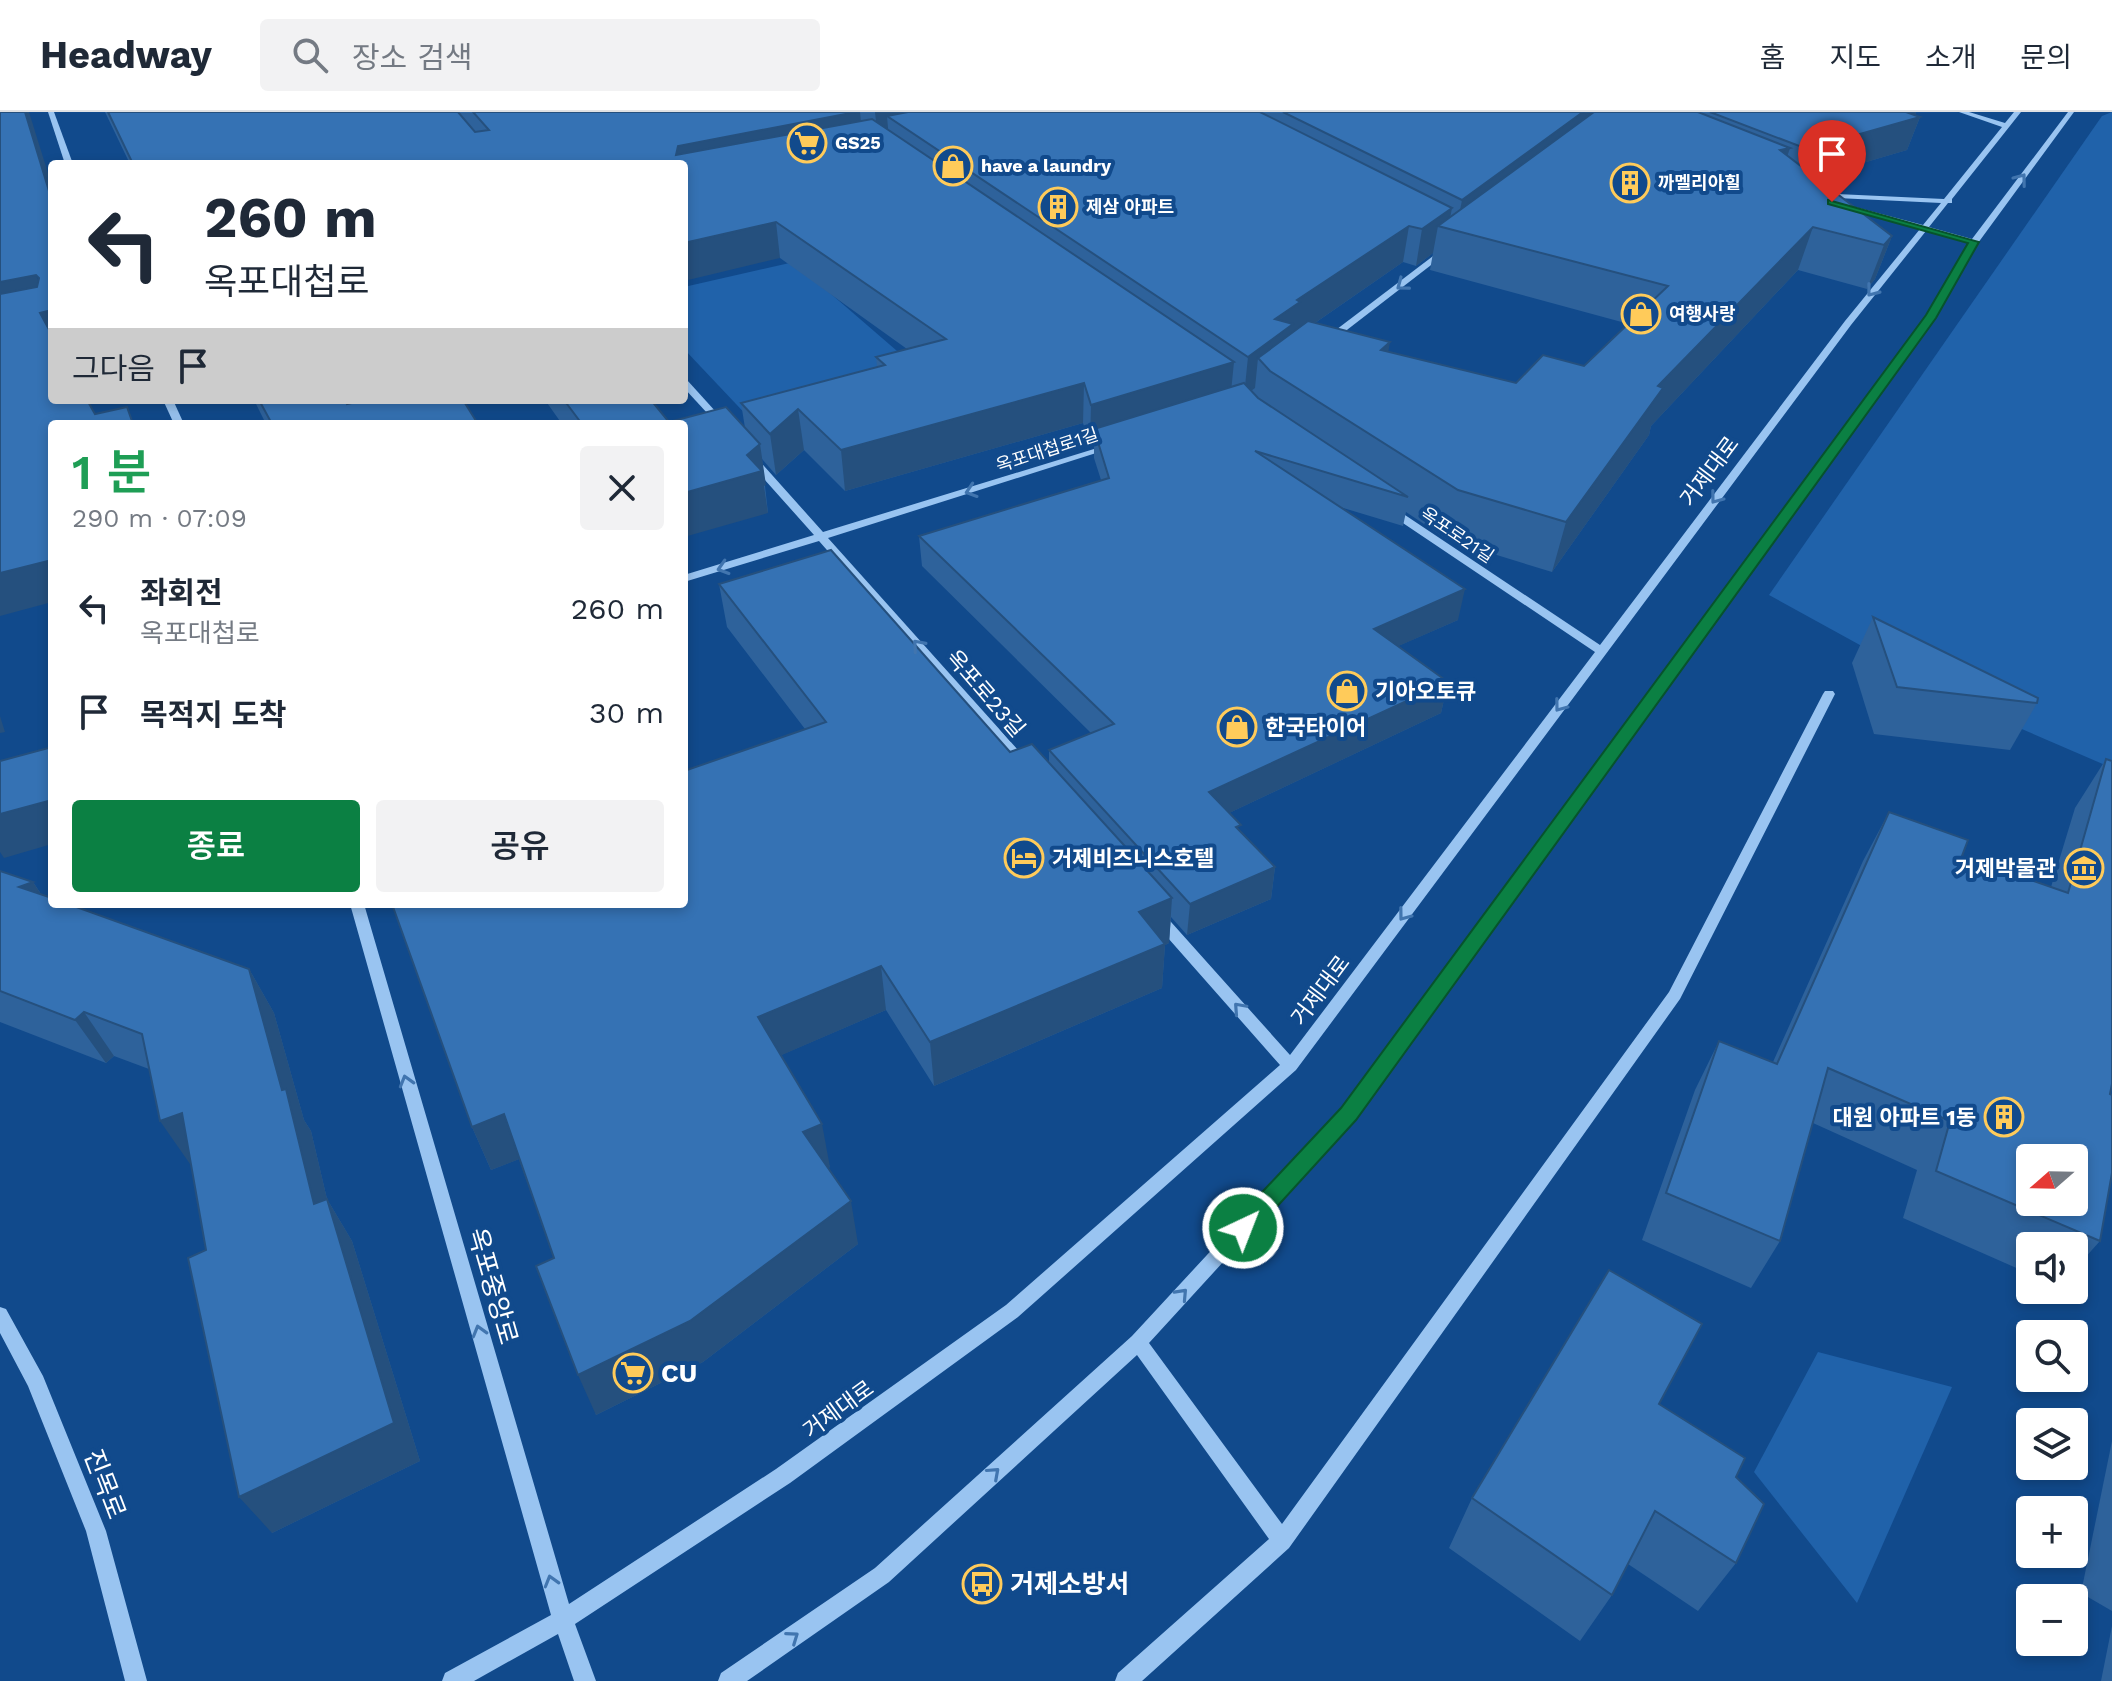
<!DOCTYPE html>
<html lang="ko">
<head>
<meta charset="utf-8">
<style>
  :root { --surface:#fff; --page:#f2f2f3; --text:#1f2937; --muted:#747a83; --line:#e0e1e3; --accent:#0b8043 }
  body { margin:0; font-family:"Work Sans","Noto Sans KR",sans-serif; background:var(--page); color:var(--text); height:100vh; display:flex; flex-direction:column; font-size:30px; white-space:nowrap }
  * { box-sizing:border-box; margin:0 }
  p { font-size:26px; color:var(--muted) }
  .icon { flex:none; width:44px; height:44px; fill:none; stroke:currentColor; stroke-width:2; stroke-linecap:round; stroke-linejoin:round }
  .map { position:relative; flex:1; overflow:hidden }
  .details { position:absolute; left:48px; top:308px; width:640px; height:488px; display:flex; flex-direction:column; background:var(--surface); border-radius:8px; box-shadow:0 4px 12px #0003 }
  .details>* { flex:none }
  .banner { position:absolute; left:48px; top:48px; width:640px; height:244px; border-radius:8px; box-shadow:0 4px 12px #0003; background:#fff; color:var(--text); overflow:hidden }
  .needle { width:52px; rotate:250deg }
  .tools { position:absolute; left:2016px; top:1032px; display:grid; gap:16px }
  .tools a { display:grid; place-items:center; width:72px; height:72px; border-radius:8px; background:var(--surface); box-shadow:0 4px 12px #0003; font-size:40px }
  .pin { position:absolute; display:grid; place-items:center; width:68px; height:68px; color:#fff; margin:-82px -34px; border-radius:50% 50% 50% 0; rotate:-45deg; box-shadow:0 0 8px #0007 }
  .pin .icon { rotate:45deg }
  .me { position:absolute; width:88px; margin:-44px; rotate:43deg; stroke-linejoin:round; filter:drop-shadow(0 0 6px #0008) }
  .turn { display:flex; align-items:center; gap:28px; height:168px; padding:0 24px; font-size:36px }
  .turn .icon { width:104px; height:104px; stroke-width:2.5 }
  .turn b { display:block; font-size:56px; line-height:68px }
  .then { display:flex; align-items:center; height:76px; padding:0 24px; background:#0003; gap:16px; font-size:30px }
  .round { display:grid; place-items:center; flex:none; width:84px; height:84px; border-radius:8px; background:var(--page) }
  .overview { display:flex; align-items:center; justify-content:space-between; height:136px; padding:0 24px }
  h1 { font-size:48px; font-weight:600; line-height:60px; color:#1e9e55 }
  .primary-button { display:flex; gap:16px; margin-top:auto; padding:16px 24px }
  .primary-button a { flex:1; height:92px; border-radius:8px; background:var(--accent); color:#fff; font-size:32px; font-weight:600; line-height:92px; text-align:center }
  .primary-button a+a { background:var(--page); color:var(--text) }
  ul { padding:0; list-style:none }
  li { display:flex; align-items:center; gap:24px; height:104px; padding:0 24px }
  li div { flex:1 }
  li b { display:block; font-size:30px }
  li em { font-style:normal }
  header { display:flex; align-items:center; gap:48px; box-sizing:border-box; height:112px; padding:0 40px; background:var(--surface); border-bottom:2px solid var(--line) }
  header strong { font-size:38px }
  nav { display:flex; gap:44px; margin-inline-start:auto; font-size:28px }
  .search { width:560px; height:72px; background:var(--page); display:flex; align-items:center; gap:20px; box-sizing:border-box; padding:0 28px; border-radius:8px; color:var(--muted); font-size:30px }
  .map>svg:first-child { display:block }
  .green { fill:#2062aa }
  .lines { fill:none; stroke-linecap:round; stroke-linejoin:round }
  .minor { fill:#99c4f1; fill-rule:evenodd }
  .wall { fill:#2e629b; fill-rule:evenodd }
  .shaded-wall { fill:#25507e }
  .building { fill:#3572b4; stroke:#25507e; stroke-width:2; fill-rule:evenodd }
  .oneway { stroke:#4175af }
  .route { fill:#0b8043; stroke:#07532c; stroke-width:2 }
  .labels { text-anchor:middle; stroke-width:8; stroke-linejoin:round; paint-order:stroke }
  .far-poi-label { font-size:18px; font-weight:bold; fill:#fff; stroke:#114a8c; text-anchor:start }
  .far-street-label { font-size:18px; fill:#fff; stroke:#114a8c }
  .street-label { font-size:22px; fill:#fff; stroke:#114a8c }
  .poi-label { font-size:22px; font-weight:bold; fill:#fff; stroke:#114a8c; text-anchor:start }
  .near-street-label { font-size:26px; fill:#fff; stroke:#114a8c }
  .near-poi-label { font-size:26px; font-weight:bold; fill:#fff; stroke:#114a8c; text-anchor:start }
</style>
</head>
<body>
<header>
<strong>Headway</strong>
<div class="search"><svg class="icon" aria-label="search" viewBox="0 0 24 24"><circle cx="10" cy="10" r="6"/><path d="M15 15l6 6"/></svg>장소 검색</div>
<nav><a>홈</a><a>지도</a><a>소개</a><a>문의</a></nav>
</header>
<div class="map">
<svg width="2112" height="1569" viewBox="0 0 2112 1569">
  <rect width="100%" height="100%" fill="#114a8c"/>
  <g class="green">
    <polygon points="2112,0 2112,656 1980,599 1769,483 2102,4"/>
    <polygon points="794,150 926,264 753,310 684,237 684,175"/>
    <polygon points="1818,1240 1952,1275 1857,1491 1754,1360"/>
  </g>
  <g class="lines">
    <g class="minor">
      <polygon points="48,0 54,0 73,52 65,52"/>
      <polygon points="1959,0 1969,0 2005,11 2014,0 2021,0 1952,87 1952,91 1948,91 1929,115 1972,127 2068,0 2074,0 1978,131 1935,205 1354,1007 1149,1231 1282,1412 1669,880 1823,582 1825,579 1833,579 1835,582 1680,887 1289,1436 1142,1569 1115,1569 1118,1561 1269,1427 1137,1243 889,1470 747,1569 718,1569 721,1561 875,1456 1132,1224 1342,997 1928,202 1969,131 1926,119 1851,213 1296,958 1018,1205 790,1371 575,1512 596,1569 574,1569 558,1522 474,1569 442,1569 445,1561 551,1503 350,792 364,792 569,1492 776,1357 1006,1193 1280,953 1153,809 1151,805 1153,801 1163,801 1290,943 1595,540 1385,399 1385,395 1393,395 1600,533 1845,209 1920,117 1836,94 1836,90 1923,113 1941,91 1837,86 1833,84 1837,82 1944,87 2002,15"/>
      <polygon points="1441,138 1448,140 1330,231 1324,231 1324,227"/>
      <polygon points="684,267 687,268 726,311 726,315 720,315 684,276"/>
      <polygon points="163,288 173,288 184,312 174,312"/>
      <polygon points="1107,333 1115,335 828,426 1027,648 1028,651 1027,654 1017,654 819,429 684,470 684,463 814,423 748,349 748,345 756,345 823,420"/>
      <polygon points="0,1195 6,1197 43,1264 106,1419 147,1569 125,1569 86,1419 28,1274 0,1221"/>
    </g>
  </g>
  <g class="wall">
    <path d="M105,0h1811l-1,3 5,2 -13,33 -92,27 77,59 -17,43 -8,10 -69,-19 -147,156 -2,9 -97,137 -104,-32 -42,-28 -3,14 -63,-19 118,113 -60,26 50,36 -7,31 -212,100 11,19 35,35 -4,32 -84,36 -16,-18 -2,26 -4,2 -3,43 -228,98 -48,-76 -105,45 49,112 -2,1 30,76 -155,118 -107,53 -42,-157 -35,-99 -28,11 -19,-43 333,-398 -78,-102 -8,-43 291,168 39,11v-13l42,-17 -169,-167 -3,-30 182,-56 -7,-22v-14l-4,2 -7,-23 -238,68 -41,-41 -28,25 -14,-16 6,54 -84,-89h-122l-17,-24h106l18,22 76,6 -4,-25 136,-36 -1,-10 31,-8 -127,-91 -96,-94h-554zM1433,141l-3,17 199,54 -45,42 -68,17 -128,-31 -73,-29 88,-61 13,4z"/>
    <polygon points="254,288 345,288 347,292 478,312 266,312"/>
    <polygon points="1873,505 2037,591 2010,638 1874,622 1852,551"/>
    <polygon points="2106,647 2110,982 2100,1129 2074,1158 2074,1134 2030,1134 2030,1162 1903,1106 1917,1058 1813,1011 1780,1129 1751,1176 1642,1128 1695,978 1719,929 1773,950 1863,749 1889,700 1962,744 2051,775 2075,696"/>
    <polygon points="0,759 33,770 41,782 249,857 274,901 304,1008 311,1019 327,1087 352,1129 420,1349 272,1421 206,1138 191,1052 149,957 114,944 106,951 0,910"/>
    <polygon points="1659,1292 1736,1365 1736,1451 1698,1499 1628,1452 1612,1483 1580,1529 1449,1436 1472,1386"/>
    <polygon points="2112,1329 2112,1499 2081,1481"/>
    <polygon points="2112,1514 2112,1569 2101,1569"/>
  </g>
  <g class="shaded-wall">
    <polygon points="25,0 29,0 52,74 52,89"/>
    <polygon points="856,0 860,0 863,32 676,43 678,34"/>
    <polygon points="875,0 1028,0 887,4 889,28 878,30"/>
    <polygon points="1583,0 1611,0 1456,119 1462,88"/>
    <polygon points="1894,0 1916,0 1914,7 1920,5 1907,38 1795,71 1807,37"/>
    <polygon points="1790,36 1777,76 1780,38"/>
    <polygon points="1452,96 1448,117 1438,114 1433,141 1416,154 1422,117"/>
    <polygon points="776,110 780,146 684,169 684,131"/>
    <polygon points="1409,114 1403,150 1296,224 1258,246 1255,276 1244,284 1248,245 1275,207 1297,188"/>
    <polygon points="1813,115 1798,158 1651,314 1649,323 1552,460 1566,410 1658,274"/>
    <polygon points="1892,124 1875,167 1867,177 1884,133"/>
    <polygon points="36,163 51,196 0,207 0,170"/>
    <polygon points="52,198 52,226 40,201"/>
    <polygon points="1390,230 1382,277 1381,238"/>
    <polygon points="1234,250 1230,290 1094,317 1094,332 1090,334 1091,293"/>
    <polygon points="1084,271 1083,311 845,379 841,338"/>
    <polygon points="798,297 804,338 776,363 770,322"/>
    <polygon points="760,332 766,373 764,374 768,401 684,425 684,381 747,343"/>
    <polygon points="52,448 52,490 0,504 0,461"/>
    <polygon points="1465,477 1458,508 1369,547 1374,517"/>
    <polygon points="1448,570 1441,601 1206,712 1209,680"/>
    <polygon points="0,604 5,620 0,621"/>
    <polygon points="52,688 52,732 4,746 0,740 0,702"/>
    <polygon points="1275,755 1271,787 1187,823 1190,792"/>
    <polygon points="33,770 62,814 19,775"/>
    <polygon points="1172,786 1169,831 1165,833 1162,876 934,974 930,930 1139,800"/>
    <polygon points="881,854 886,898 768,949 758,905"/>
    <polygon points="249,857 274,901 304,1008 311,1019 327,1087 352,1129 420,1349 272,1421 239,1385 314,1092"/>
    <polygon points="84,900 114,944 106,951 75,908"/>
    <polygon points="182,1001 210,1044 190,1052 160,1009"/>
    <polygon points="504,1002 522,1046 491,1058 472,1015"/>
    <polygon points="822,1012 830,1055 812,1064 803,1020"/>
    <polygon points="851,1089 858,1132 703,1250 596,1303 578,1263"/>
  </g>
  <g class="building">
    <polygon points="0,0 25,0 52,89 52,198 40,201 52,223 52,288 87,288 95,302 127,295 133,312 52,312 52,448 0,461 0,182 37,175 39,166 36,163 0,170"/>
    <polygon points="108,0 458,0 475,20 489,18 473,0 856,0 678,34 676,43 872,7 1234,250 1091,293 1084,271 841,338 798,297 770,322 741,291 885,253 876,245 946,227 776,110 684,131 684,52 133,52"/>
    <polygon points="908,0 1260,0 1452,96 1422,117 1409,114 1297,188 1300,190 1275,207 1293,212 1248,245 887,4"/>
    <polygon points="1283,0 1583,0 1462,88"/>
    <polygon points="1594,0 1698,0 1790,36 1780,38 1892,124 1884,133 1813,115 1658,274 1663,276 1566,410 1458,378 1270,259 1258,246 1308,209 1390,230 1381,238 1516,271 1543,243 1584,254 1668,174 1438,114"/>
    <polygon points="1710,0 1906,0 1920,5 1807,37"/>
    <polygon points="1244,271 1258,286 1408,385 1255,339 1465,477 1374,517 1448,570 1209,680 1241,713 1236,715 1275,755 1190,792 1049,638 1114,612 919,424 1109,366 1094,317"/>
    <polygon points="259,288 345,288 347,292 365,288 463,288 478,312 272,312"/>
    <polygon points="564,288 651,288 669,310 726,295 760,332 747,343 762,359 684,381 684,312 582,312"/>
    <polygon points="831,438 1010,640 1032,632 1172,786 1139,800 1165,832 930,930 881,854 758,905 822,1012 803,1020 851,1089 690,1209 578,1263 536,1154 554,1146 504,1002 472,1015 392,792 684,792 684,659 826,610 719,472"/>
    <polygon points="1873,505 2038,586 2037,591 1897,575"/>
    <polygon points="52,635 52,688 0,702 0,649"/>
    <path d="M2106,647l6,2v323l-2,10 2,1v78l-12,68 -164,-70 14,-50 -122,-53 -48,173 -114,-48 53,-152 58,23 112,-252 79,28 -6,16 106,37zM2030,1046h44v44h-44z"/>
    <polygon points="0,759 33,770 19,775 52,786 52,792 68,792 249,857 282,978 286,977 314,1092 327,1087 394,1311 239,1385 188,1146 206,1138 182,1001 160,1009 142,922 84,900 75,908 0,879"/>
    <polygon points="1609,1158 1702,1212 1659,1292 1745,1346 1736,1365 1764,1392 1736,1451 1655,1399 1612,1483 1472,1386"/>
  </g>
  <defs><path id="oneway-chevron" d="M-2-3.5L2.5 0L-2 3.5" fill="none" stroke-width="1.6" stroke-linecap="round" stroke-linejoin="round" transform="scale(2)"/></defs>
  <g class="oneway">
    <use href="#oneway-chevron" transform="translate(2021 67) rotate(-53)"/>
    <use href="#oneway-chevron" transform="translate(1402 173) rotate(143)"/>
    <use href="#oneway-chevron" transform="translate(1872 179) rotate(128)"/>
    <use href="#oneway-chevron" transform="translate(971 379) rotate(162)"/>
    <use href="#oneway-chevron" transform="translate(1716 386) rotate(127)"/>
    <use href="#oneway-chevron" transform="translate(723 456) rotate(163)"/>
    <use href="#oneway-chevron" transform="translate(918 533) rotate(-131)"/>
    <use href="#oneway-chevron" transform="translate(1560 594) rotate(127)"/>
    <use href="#oneway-chevron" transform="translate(1404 803) rotate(127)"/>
    <use href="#oneway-chevron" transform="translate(1239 896) rotate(-132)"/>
    <use href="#oneway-chevron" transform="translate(406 969) rotate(-106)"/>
    <use href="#oneway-chevron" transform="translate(1182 1182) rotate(-47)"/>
    <use href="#oneway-chevron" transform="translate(479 1219) rotate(-106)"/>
    <use href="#oneway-chevron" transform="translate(994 1361) rotate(-42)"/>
    <use href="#oneway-chevron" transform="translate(551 1469) rotate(-106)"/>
    <use href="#oneway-chevron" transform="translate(793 1525) rotate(-35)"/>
  </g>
  <polygon class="route" points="1828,88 1979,130 1936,206 1356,1008 1251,1123 1235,1123 1232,1116 1235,1109 1341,996 1926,203 1968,131 1828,92"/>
  <defs>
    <g id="supermarket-ring" transform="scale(2)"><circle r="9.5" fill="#114a8c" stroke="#ffcb5a" stroke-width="1.5"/><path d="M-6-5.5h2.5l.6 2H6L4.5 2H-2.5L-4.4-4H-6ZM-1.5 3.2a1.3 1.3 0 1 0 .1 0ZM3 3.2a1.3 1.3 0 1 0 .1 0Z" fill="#ffcb5a"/></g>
    <g id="shop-ring" transform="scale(2)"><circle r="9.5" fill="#114a8c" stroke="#ffcb5a" stroke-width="1.5"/><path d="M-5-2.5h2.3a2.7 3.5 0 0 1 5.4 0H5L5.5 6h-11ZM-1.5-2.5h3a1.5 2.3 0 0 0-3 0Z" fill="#ffcb5a"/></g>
    <g id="building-ring" transform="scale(2)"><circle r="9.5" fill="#114a8c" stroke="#ffcb5a" stroke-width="1.5"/><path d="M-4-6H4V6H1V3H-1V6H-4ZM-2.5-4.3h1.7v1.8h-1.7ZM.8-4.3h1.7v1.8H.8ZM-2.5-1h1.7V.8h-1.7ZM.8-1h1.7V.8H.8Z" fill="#ffcb5a"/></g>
    <g id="hotel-ring" transform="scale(2)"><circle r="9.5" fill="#114a8c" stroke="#ffcb5a" stroke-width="1.5"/><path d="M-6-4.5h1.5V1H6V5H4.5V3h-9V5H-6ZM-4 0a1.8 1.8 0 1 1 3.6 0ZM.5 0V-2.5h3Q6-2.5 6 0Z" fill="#ffcb5a"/></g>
    <g id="museum-ring" transform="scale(2)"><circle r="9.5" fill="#114a8c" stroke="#ffcb5a" stroke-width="1.5"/><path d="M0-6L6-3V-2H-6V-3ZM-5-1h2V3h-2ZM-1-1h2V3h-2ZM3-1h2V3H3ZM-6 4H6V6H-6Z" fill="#ffcb5a"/></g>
    <g id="bus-ring" transform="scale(2)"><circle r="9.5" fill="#114a8c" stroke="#ffcb5a" stroke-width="1.5"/><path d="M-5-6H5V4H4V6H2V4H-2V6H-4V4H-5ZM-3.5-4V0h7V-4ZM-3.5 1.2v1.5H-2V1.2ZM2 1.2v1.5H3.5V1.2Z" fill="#ffcb5a"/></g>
  </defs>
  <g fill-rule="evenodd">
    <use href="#supermarket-ring" x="807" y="31"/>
    <use href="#shop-ring" x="953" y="54"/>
    <use href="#building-ring" x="1630" y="71"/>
    <use href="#building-ring" x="1058" y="95"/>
    <use href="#shop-ring" x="1641" y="202"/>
    <use href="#shop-ring" x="1347" y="579"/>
    <use href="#shop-ring" x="1237" y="615"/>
    <use href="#hotel-ring" x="1024" y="746"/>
    <use href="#museum-ring" x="2084" y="756"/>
    <use href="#building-ring" x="2004" y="1005"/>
    <use href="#supermarket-ring" x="633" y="1261"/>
    <use href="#bus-ring" x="982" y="1472"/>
  </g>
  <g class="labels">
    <g class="far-poi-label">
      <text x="835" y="37">GS25</text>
      <text x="981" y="60">have a laundry</text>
      <text x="1658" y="77">까멜리아힐</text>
      <text x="1086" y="101">제삼 아파트</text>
      <text x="1669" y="208">여행사랑</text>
    </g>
    <g class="far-street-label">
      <text transform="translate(1047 338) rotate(-18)" y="6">옥포대첩로1길</text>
      <text transform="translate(1457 423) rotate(34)" y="6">옥포로21길</text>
    </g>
    <g class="street-label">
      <text transform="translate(1709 359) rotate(-53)" y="8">거제대로</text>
      <text transform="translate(986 581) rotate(49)" y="8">옥포로23길</text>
      <text transform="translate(1320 878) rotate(-53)" y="8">거제대로</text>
      <text transform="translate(838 1297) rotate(-36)" y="8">거제대로</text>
    </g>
    <g class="poi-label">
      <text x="1375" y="587">기아오토큐</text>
      <text x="1265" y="623">한국타이어</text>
      <text x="1052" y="754">거제비즈니스호텔</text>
      <text x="2056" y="764" text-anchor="end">거제박물관</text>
      <text x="1976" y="1013" text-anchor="end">대원 아파트 1동</text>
    </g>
    <g class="near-street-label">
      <text transform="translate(493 1174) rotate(74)" y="9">옥포중앙로</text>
      <text transform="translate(105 1372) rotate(69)" y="9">진목로</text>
    </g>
    <g class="near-poi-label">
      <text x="661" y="1270">CU</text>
      <text x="1010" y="1481">거제소방서</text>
    </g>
  </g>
</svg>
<div class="tools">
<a><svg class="needle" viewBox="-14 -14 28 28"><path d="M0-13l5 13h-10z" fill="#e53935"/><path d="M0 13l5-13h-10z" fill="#747a83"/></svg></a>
<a><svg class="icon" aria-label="sound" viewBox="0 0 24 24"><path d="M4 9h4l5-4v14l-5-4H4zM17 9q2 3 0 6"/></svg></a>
<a><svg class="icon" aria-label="search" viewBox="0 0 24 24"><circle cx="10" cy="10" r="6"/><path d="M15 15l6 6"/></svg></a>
<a><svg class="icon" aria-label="layers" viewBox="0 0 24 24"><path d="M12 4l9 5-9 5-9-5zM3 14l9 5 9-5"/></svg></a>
<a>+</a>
<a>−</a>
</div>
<div class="pin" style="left:1832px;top:90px;background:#d93025"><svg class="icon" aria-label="arrive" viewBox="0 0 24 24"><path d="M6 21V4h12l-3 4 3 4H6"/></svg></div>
<svg class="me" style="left:1243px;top:1116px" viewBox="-20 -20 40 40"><circle r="17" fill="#0b8043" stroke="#fff" stroke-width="3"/><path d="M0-11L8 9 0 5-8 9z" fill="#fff"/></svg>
<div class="banner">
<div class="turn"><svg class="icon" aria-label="left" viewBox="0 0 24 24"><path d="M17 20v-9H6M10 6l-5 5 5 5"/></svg><div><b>260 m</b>옥포대첩로</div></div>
<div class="then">그다음<svg class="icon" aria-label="arrive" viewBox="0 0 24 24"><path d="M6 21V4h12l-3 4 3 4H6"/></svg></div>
</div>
<section class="details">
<div class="overview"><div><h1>1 분</h1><p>290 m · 07:09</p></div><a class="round"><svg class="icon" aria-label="close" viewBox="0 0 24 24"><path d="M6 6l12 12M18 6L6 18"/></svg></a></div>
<ul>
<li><svg class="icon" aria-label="left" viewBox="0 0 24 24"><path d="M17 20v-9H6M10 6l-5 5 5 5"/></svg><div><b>좌회전</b><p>옥포대첩로</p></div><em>260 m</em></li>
<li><svg class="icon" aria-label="arrive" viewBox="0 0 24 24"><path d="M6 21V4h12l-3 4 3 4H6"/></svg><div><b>목적지 도착</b></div><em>30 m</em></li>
</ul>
<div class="primary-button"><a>종료</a><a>공유</a></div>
</section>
</div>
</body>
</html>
